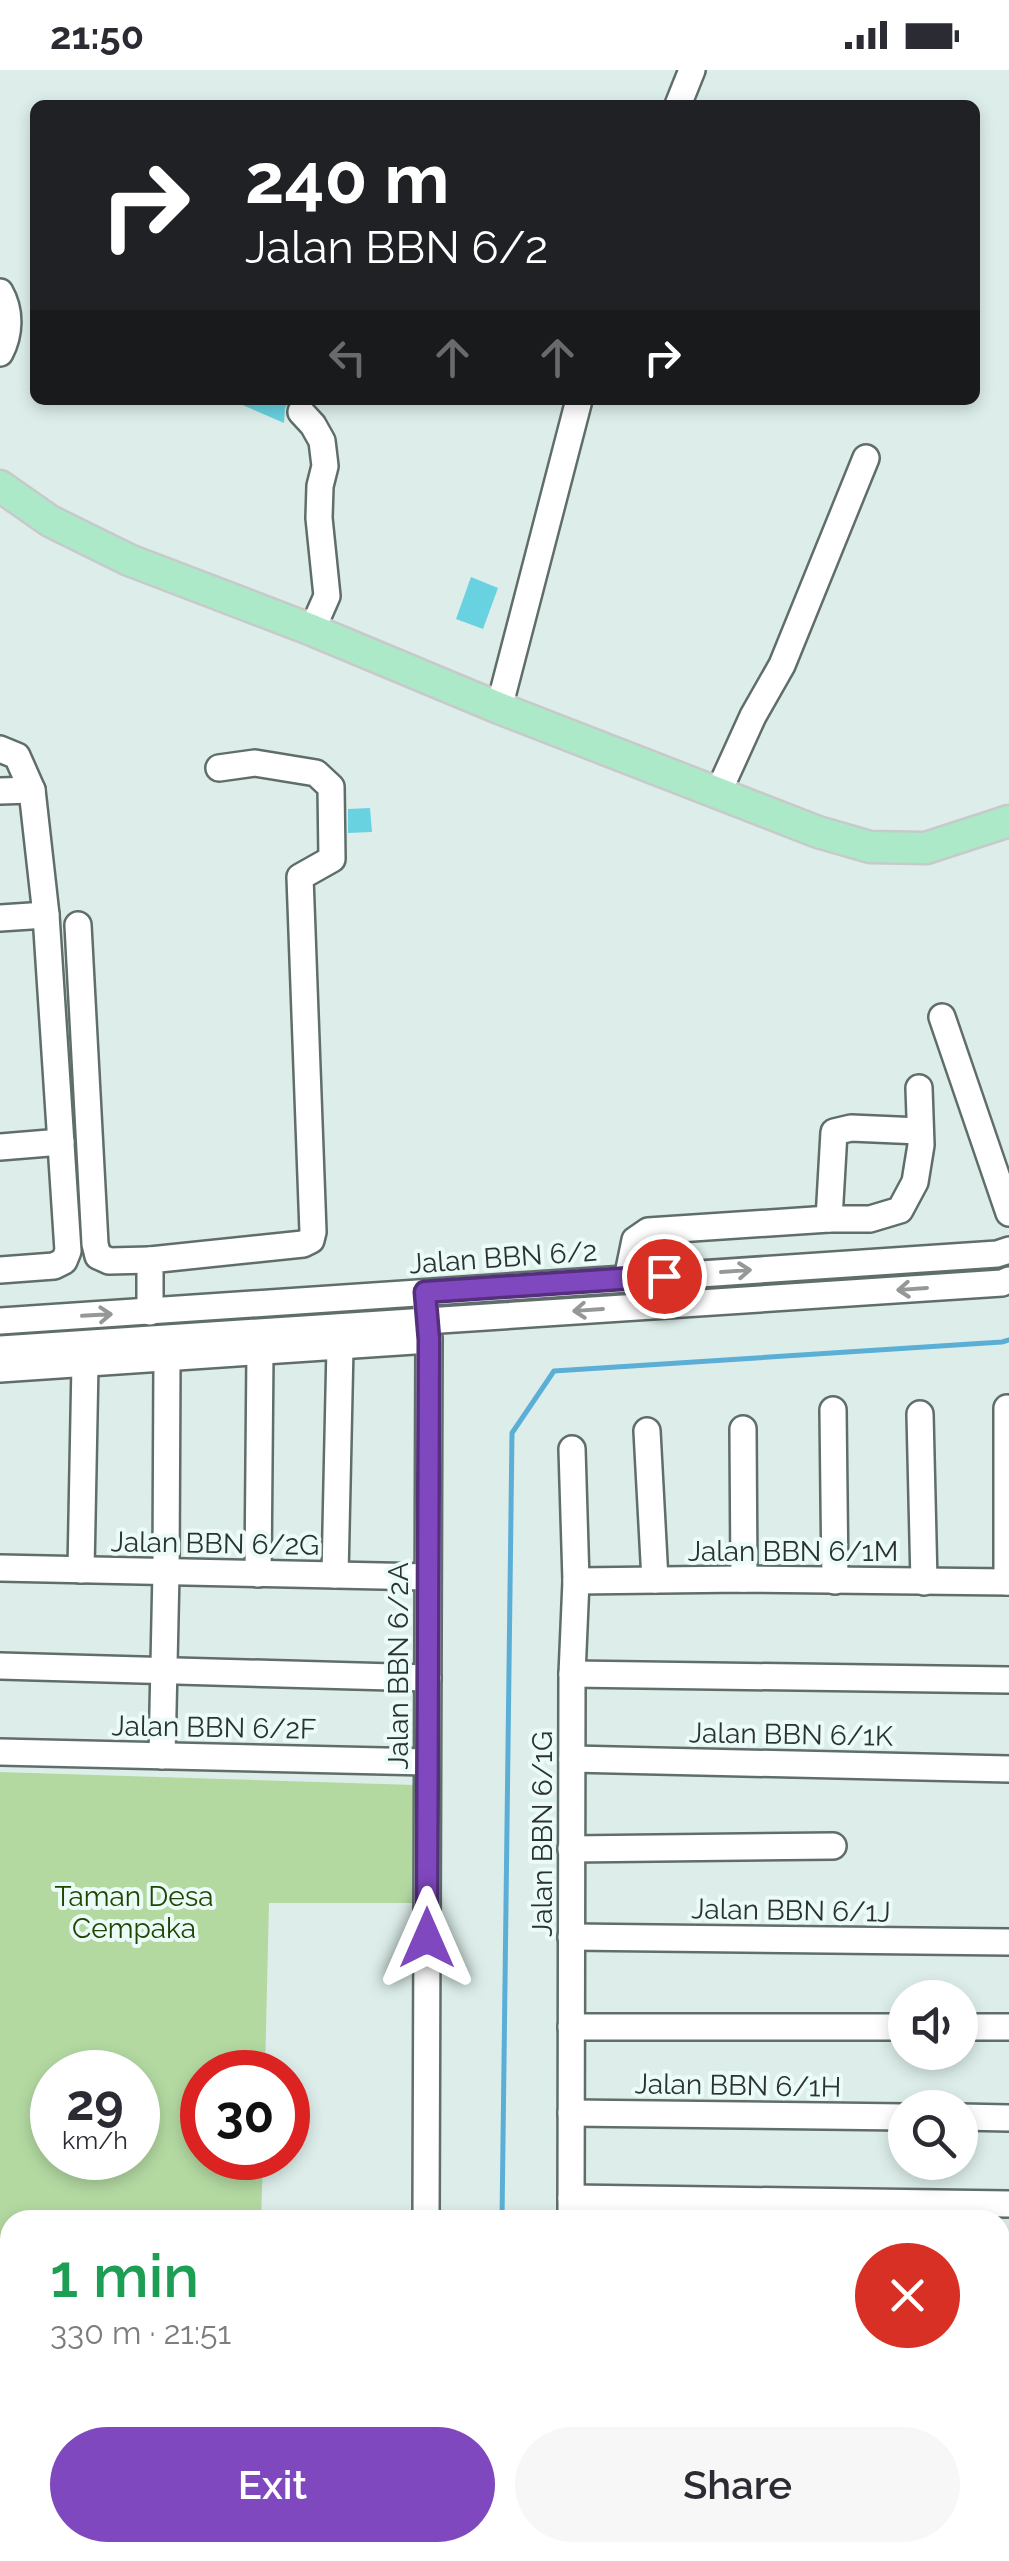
<!DOCTYPE html>
<html lang="en">
<head>
<meta charset="utf-8">
<style>
  :root { --surface:#fff; --page:#f7f7f7; --text:#2b2b33; --muted:#7c7c81; --accent:#7f48bf }
  body { margin:0; font-family:Raleway,sans-serif; background:var(--page); color:var(--text); height:100vh; display:flex; flex-direction:column; font-size:38px; white-space:nowrap }
  * { box-sizing:border-box; margin:0 }
  p { font-size:32px; color:var(--muted) }
  .icon { flex:none; width:55px; height:55px; fill:none; stroke:currentColor; stroke-width:2; stroke-linecap:round; stroke-linejoin:round }
  .map { position:relative; flex:1; overflow:hidden }
  .sheet { position:absolute; left:0px; top:2140px; width:1010px; height:352px; display:flex; flex-direction:column; background:var(--surface); border-radius:30px 30px 0 0; box-shadow:0 5px 15px #0003 }
  .sheet>* { flex:none }
  .hud { position:absolute; left:30px; top:30px; width:950px; height:305px; border-radius:15px; box-shadow:0 5px 15px #0003; background:#202124; color:#fff; overflow:hidden }
  .fabs { position:absolute; left:888px; top:1910px; display:grid; gap:20px }
  .fabs a { display:grid; place-items:center; width:90px; height:90px; border-radius:50%; background:var(--surface); box-shadow:0 5px 15px #0003; font-size:50px }
  .speed { position:absolute; left:30px; top:1980px; display:flex; gap:20px; font-size:50px; font-weight:700; text-align:center }
  .speed>* { display:grid; place-content:center; width:130px; height:130px; border-radius:50%; background:var(--surface); box-shadow:0 5px 15px #0003; line-height:1 }
  .speed small { font-size:25px; font-weight:400 }
  .speed .limit { border:15px solid #d22; background:#fff; color:#111 }
  .pin { position:absolute; display:grid; place-items:center; width:85px; height:85px; color:#fff; margin:-42px; border:5px solid #fff; border-radius:50%; box-shadow:0 2px 10px #0007 }
  .me { position:absolute; width:110px; margin:-55px; rotate:0deg; stroke-linejoin:round; filter:drop-shadow(0 0 8px #0008) }
  .turn { display:flex; align-items:center; gap:35px; height:210px; padding:0 50px; font-size:45px }
  .turn .icon { width:130px; height:130px; stroke-width:2.5 }
  .turn b { display:block; font-size:70px; line-height:85px }
  .lanes { display:flex; align-items:center; height:95px; padding:0 50px; background:#0003; justify-content:center; gap:50px; direction:ltr }
  .lanes .off { opacity:.35 }
  .round { display:grid; place-items:center; flex:none; width:105px; height:105px; border-radius:52px; background:var(--page) }
  .headline { display:flex; align-items:center; justify-content:space-between; height:170px; padding:0 50px }
  h1 { font-size:60px; font-weight:600; line-height:75px; color:#1e9e55 }
  .action { display:flex; gap:20px; margin-top:auto; padding:20px 50px }
  .action a { flex:1; height:115px; border-radius:60px; background:var(--accent); color:#fff; font-size:40px; font-weight:600; line-height:115px; text-align:center }
  .action a+a { background:var(--page); color:var(--text) }
  .status { display:flex; justify-content:space-between; align-items:center; height:70px; padding:0 50px; background:var(--surface); direction:ltr }
  .status svg { height:28px; fill:currentColor }
  .map>svg:first-child { display:block }
  .green { fill:#b3d9a1; fill-rule:evenodd }
  .lines { fill:none; stroke-linecap:round; stroke-linejoin:round }
  .stream { stroke:#5bafd6; stroke-width:5 }
  .building { fill:#68d2e0 }
  .minor-casing { stroke:#5f6e6b; stroke-width:30 }
  .major-casing { stroke:#c8cac9; stroke-width:35 }
  .minor { stroke:#fff; stroke-width:25 }
  .major { stroke:#ace9c9; stroke-width:30 }
  .oneway { stroke:#959898 }
  .route-casing { stroke:#532f7c; stroke-width:25 }
  .route { stroke:#7f48bf; stroke-width:18 }
  .labels { text-anchor:middle; stroke-width:8; stroke-linejoin:round; paint-order:stroke }
  .street-label { font-size:28px; fill:#2b3231; stroke:#eafbf8 }
  .park-label { font-size:28px; fill:#1f4600; stroke:#eafbf8 }
</style>
</head>
<body>
<div class="status"><b>21:50</b><svg viewBox="0 0 49 12"><path d="M0 12V9h3v3zM5 12V6h3v6zM10 12V3h3v9zM15 12V0h3v12zM26 1h20v11H26zM47 4h2v5h-2z"/></svg></div>
<div class="map">
<svg width="1009" height="2491" viewBox="0 0 1009 2491">
  <rect width="100%" height="100%" fill="#ddeeea"/>
  <path class="green" d="M0,1702l415,13 -3,118h-143l-4,169h-63v86h61l-2,62h-251v83l-10,-1zM52,2002h86v86h-86z"/>
  <g class="lines">
    <g class="stream">
      <polyline points="502,2150 512,1363 554,1301 1002,1272 1009,1270"/>
      <polyline points="496,2491 496,2482"/>
    </g>
  </g>
  <g class="building">
    <polygon points="231,330 290,330 285,338 284,353"/>
    <polygon points="471,507 498,518 483,559 456,549"/>
    <polygon points="370,738 372,762 348,763 348,739"/>
  </g>
  <g class="lines">
    <g class="minor-casing">
      <g id="minor">
        <polyline points="678,35 692,0"/>
        <path d="M0,222c11,19 10,42 0,61"/>
        <polyline points="301,342 313,355 322,371 325,396 320,416 319,448 327,526 312,560"/>
        <polyline points="499,638 579,330"/>
        <polyline points="0,679 17,686 32,720 46,845 68,1181 64,1191 54,1196 0,1200"/>
        <polyline points="0,721 32,720"/>
        <polyline points="718,723 753,646 782,595 866,388"/>
        <polyline points="0,848 46,845"/>
        <polyline points="78,855 95,1174 98,1186 109,1191 150,1190"/>
        <polyline points="942,947 1009,1143"/>
        <polyline points="0,1077 61,1072"/>
        <polyline points="829,1149 834,1062 851,1058 920,1061"/>
        <polyline points="627,1209 635,1170 648,1161 829,1149 870,1149 900,1140 915,1112 921,1075 919,1018"/>
        <polyline points="150,1242 150,1190 303,1174 311,1170 313,1162 300,807 332,789 331,717 316,703 255,693 219,698"/>
        <polyline points="0,1251 997,1184 1009,1180"/>
        <polyline points="0,1279 1002,1213 1009,1210"/>
        <polyline points="0,1299 429,1270"/>
        <polyline points="833,1340 835,1511"/>
        <polyline points="920,1344 924,1512"/>
        <polyline points="743,1359 744,1509"/>
        <polyline points="647,1361 655,1510"/>
        <polyline points="0,1498 428,1507"/>
        <polyline points="81,1500 85,1294"/>
        <polyline points="258,1504 260,1282"/>
        <polyline points="335,1505 340,1277"/>
        <polyline points="576,1511 744,1509 1009,1512"/>
        <polyline points="1007,1512 1007,1338"/>
        <polyline points="0,1596 428,1608"/>
        <polyline points="572,1604 1009,1610"/>
        <polyline points="0,1682 427,1692"/>
        <polyline points="162,1686 166,1502 167,1288"/>
        <polyline points="572,1689 1009,1699"/>
        <polyline points="571,1779 833,1776"/>
        <polyline points="571,1867 1009,1872"/>
        <polyline points="571,1957 905,1957"/>
        <polyline points="960,1957 1009,1957"/>
        <polyline points="571,2043 905,2047"/>
        <polyline points="960,2047 1009,2048"/>
        <polyline points="571,2128 1009,2134"/>
        <polyline points="426,2150 429,1270 426,1237"/>
        <polyline points="571,2150 572,1604 576,1511 572,1379"/>
        <polyline points="1000,2229 1009,2229"/>
        <polyline points="0,2244 10,2244"/>
        <polyline points="0,2337 10,2337"/>
        <polyline points="0,2439 10,2440"/>
        <polyline points="424,2491 424,2482"/>
        <polyline points="565,2491 566,2482"/>
        <polyline points="876,2491 876,2482"/>
      </g>
    </g>
    <g class="major-casing">
      <polyline id="major" points="0,416 50,451 129,490 312,560 499,638 818,762 870,777 926,778 1009,751"/>
    </g>
    <use href="#minor" class="minor"/>
    <use href="#major" class="major"/>
  </g>
  <defs><path id="oneway-shaft" d="M-6 0H5M1.5-3L5.5 0L1.5 3" fill="none" stroke-width="1.6" stroke-linecap="round" stroke-linejoin="round" transform="scale(2.5)"/></defs>
  <g class="oneway">
    <use href="#oneway-shaft" transform="translate(736 1201) rotate(-4)"/>
    <use href="#oneway-shaft" transform="translate(912 1219) rotate(176)"/>
    <use href="#oneway-shaft" transform="translate(588 1240) rotate(176)"/>
    <use href="#oneway-shaft" transform="translate(97 1245) rotate(-3)"/>
  </g>
  <g class="lines">
    <g class="route-casing">
      <polyline id="route" points="427,1868 429,1270 425,1222 664,1206"/>
    </g>
    <use href="#route" class="route"/>
  </g>
  <g class="labels">
    <g class="street-label">
      <text transform="translate(503 1187) rotate(-4)" y="10">Jalan BBN 6/2</text>
      <text transform="translate(215 1473) rotate(1)" y="10">Jalan BBN 6/2G</text>
      <text x="793" y="1491">Jalan BBN 6/1M</text>
      <text transform="translate(398 1596) rotate(-90)" y="10">Jalan BBN 6/2A</text>
      <text transform="translate(214 1657) rotate(1)" y="10">Jalan BBN 6/2F</text>
      <text transform="translate(791 1664) rotate(1)" y="10">Jalan BBN 6/1K</text>
      <text transform="translate(542 1764) rotate(-90)" y="10">Jalan BBN 6/1G</text>
      <text transform="translate(791 1840) rotate(1)" y="10">Jalan BBN 6/1J</text>
      <text transform="translate(738 2015) rotate(1)" y="10">Jalan BBN 6/1H</text>
    </g>
    <g class="park-label">
      <text x="134" y="1836">Taman Desa<tspan x="134" dy="32">Cempaka</tspan></text>
    </g>
  </g>
</svg>
<div class="fabs">
<a><svg class="icon" aria-label="sound" viewBox="0 0 24 24"><path d="M4 9h4l5-4v14l-5-4H4zM17 9q2 3 0 6"/></svg></a>
<a><svg class="icon" aria-label="search" viewBox="0 0 24 24"><circle cx="10" cy="10" r="6"/><path d="M15 15l6 6"/></svg></a>
</div>
<div class="speed"><div>29<small>km/h</small></div><div class="limit">30</div></div>
<div class="pin" style="left:664px;top:1206px;background:#d93025"><svg class="icon" aria-label="arrive" viewBox="0 0 24 24"><path d="M6 21V4h12l-3 4 3 4H6"/></svg></div>
<svg class="me" style="left:427px;top:1868px" viewBox="-20 -20 40 40"><path d="M0-17L14 15 0 8-14 15z" fill="#7f48bf" stroke="#fff" stroke-width="4"/></svg>
<div class="hud">
<div class="turn"><svg class="icon" aria-label="right" viewBox="0 0 24 24"><path d="M7 20v-9h11M14 6l5 5-5 5"/></svg><div><b>240 m</b>Jalan BBN 6/2</div></div>
<div class="lanes"><svg class="icon off" aria-label="left" viewBox="0 0 24 24"><path d="M17 20v-9H6M10 6l-5 5 5 5"/></svg><svg class="icon off" aria-label="ahead" viewBox="0 0 24 24"><path d="M12 20V5M6 11l6-6 6 6"/></svg><svg class="icon off" aria-label="ahead" viewBox="0 0 24 24"><path d="M12 20V5M6 11l6-6 6 6"/></svg><svg class="icon" aria-label="right" viewBox="0 0 24 24"><path d="M7 20v-9h11M14 6l5 5-5 5"/></svg></div>
</div>
<section class="sheet">
<div class="headline"><div><h1>1 min</h1><p>330 m · 21:51</p></div><a class="round" style="background:#d93025;color:#fff"><svg class="icon" aria-label="close" viewBox="0 0 24 24"><path d="M6 6l12 12M18 6L6 18"/></svg></a></div>
<div class="action"><a>Exit</a><a>Share</a></div>
</section>
</div>
</body>
</html>
